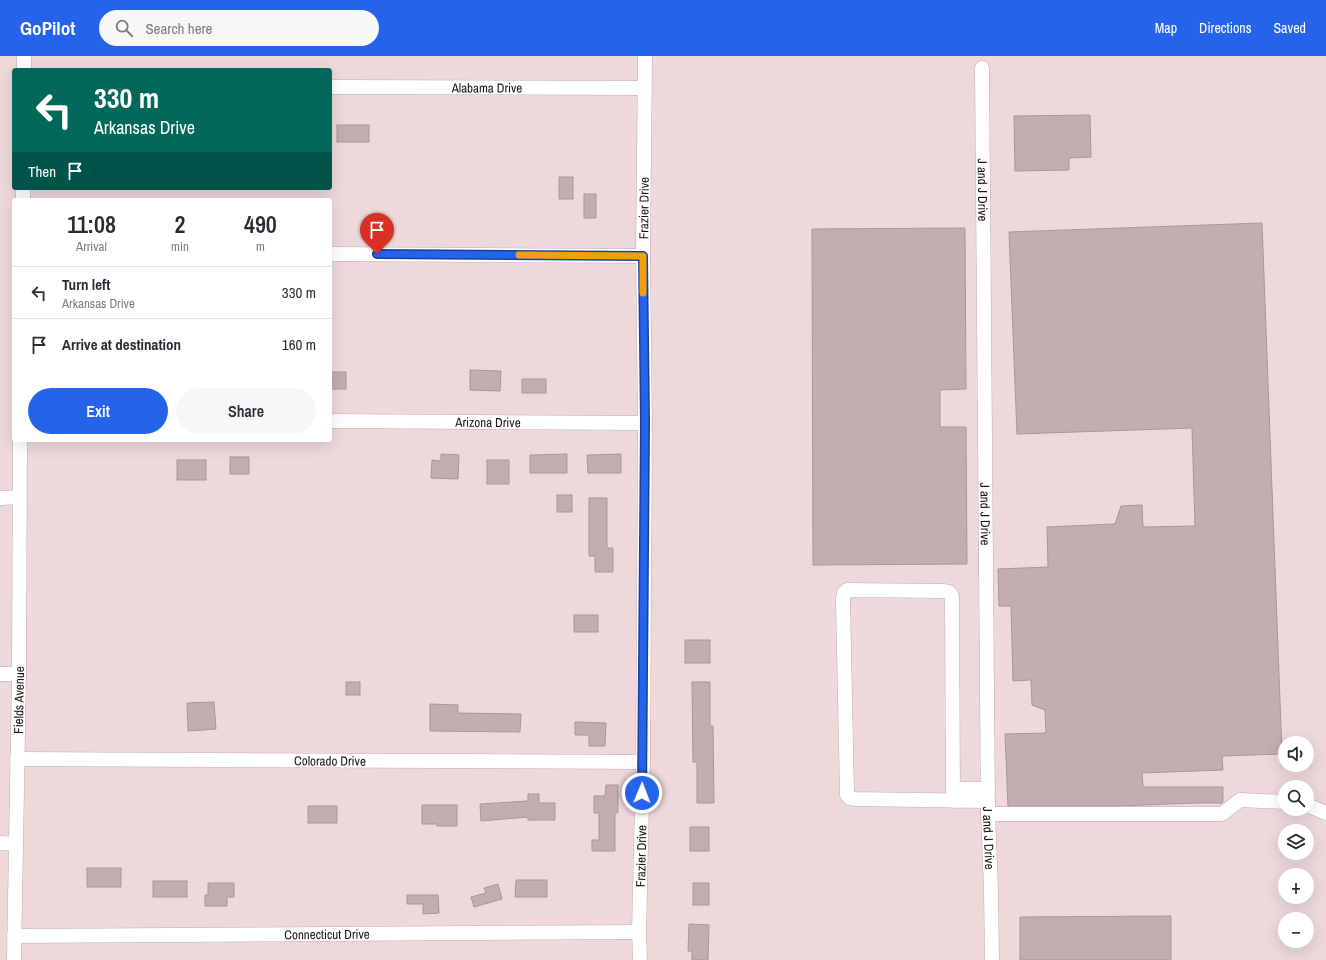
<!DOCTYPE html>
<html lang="en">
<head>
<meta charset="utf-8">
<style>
  :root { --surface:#fff; --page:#f7f7f7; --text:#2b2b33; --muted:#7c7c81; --line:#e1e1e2; --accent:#2563eb }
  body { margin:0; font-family:"Archivo Narrow",sans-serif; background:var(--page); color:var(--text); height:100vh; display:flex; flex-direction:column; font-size:15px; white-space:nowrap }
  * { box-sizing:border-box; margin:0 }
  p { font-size:13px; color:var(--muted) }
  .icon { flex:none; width:22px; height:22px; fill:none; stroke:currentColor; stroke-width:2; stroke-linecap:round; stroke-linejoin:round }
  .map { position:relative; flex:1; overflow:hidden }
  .details { position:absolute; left:12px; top:142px; width:320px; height:244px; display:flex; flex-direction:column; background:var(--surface); border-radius:4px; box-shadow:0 4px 16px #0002 }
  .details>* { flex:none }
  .top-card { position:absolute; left:12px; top:12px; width:320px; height:122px; border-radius:4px; box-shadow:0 4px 16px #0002; background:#00695c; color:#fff; overflow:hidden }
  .buttons { position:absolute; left:1278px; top:680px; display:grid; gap:8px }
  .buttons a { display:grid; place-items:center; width:36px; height:36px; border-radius:50%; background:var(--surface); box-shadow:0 4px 16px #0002; font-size:20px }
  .pin { position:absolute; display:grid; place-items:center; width:34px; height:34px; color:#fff; margin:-41px -17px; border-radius:50% 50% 50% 0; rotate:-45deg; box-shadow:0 0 4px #0007 }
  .pin .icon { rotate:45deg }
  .me { position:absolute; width:44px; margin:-22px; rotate:1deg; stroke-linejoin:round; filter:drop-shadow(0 0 3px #0008) }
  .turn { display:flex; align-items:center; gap:14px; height:84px; padding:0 16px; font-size:18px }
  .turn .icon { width:52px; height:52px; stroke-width:2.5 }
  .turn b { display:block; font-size:28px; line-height:34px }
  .then { display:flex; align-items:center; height:38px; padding:0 16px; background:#0003; gap:8px; font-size:15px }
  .eta { display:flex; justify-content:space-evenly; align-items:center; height:68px; text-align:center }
  .eta b { font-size:24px; font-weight:600; line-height:28px }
  .cta { display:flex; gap:8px; margin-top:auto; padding:8px 16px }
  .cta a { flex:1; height:46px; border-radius:24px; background:var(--accent); color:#fff; font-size:16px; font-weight:600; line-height:46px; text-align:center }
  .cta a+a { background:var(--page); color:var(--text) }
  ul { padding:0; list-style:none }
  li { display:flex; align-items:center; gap:12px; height:52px; padding:0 16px; border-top:1px solid var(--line) }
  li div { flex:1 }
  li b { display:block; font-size:15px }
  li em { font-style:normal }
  header { display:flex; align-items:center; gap:24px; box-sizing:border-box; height:56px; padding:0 20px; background:var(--accent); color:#fff }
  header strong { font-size:19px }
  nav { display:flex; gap:22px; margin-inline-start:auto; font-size:14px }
  .search { width:280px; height:36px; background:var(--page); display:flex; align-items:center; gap:10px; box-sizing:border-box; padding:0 14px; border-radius:22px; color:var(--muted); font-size:15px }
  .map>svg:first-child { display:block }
  .building { fill:#c3aeaf; stroke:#ab9697 }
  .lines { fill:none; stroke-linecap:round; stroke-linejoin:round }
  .minor-casing { stroke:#c1acae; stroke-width:15 }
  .minor { stroke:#fff; stroke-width:14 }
  .route-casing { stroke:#184099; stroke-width:10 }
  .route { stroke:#2563eb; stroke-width:7 }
  .slow { stroke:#f59e0b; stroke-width:7 }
  .labels { text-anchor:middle; stroke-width:3.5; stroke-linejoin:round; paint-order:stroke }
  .street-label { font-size:13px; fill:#1b1415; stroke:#eed8d9 }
</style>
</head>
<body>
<header>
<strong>GoPilot</strong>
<div class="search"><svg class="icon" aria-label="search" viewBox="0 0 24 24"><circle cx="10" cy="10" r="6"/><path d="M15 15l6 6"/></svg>Search here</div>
<nav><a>Map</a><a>Directions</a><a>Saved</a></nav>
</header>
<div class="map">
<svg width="1326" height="904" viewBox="0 0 1326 904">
  <rect width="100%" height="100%" fill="#eed8d9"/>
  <g class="building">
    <polygon points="1090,59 1091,101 1069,102 1069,114 1015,115 1014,60"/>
    <rect x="337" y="69" width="32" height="17"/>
    <rect x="559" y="121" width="14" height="22"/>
    <rect x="584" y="138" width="12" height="24"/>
    <polygon points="1262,167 1282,698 1222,700 1223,714 1142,717 1143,731 1223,731 1223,746 1222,747 1196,747 1118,750 1008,750 1005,678 1046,677 1045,654 1032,649 1031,624 1013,625 1011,550 999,550 998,513 1048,511 1047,471 1115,468 1121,450 1142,449 1143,471 1195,470 1192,372 1017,378 1009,176"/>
    <polygon points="965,172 966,333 940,334 940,371 966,371 967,508 813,509 812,173"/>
    <polygon points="470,314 501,315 500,335 470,334"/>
    <rect x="330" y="316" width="16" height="17"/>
    <rect x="522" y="323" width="24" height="14"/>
    <polygon points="441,398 459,399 458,423 431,422 432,404 441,405"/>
    <polygon points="567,398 567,417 530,417 530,399"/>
    <polygon points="621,398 621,417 588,417 587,399"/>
    <rect x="230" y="401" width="19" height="17"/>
    <rect x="177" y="404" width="29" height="20"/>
    <rect x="487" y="404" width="22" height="24"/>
    <rect x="557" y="439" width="15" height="17"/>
    <polygon points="589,442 607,442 607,492 613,492 613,516 595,516 595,500 589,500"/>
    <rect x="574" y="559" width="24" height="17"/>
    <rect x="685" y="584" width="25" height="23"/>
    <rect x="346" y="626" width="14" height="13"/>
    <polygon points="692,626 710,626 710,670 713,670 714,747 697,747 697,706 693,706"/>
    <polygon points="214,646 216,673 188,675 187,647"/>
    <polygon points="430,648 458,649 458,657 521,658 520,676 430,675"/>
    <polygon points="575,666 606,667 605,690 589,690 589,679 575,679"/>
    <polygon points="606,729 618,729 618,757 615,757 615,795 592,795 592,784 599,784 599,757 594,757 594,740 605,740"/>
    <polygon points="528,738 539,738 539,747 555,747 555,764 528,764 528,761 481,765 480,748 528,745"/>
    <polygon points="422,749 457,749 457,770 437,770 437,768 422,768"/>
    <rect x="308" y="750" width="29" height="17"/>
    <rect x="690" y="771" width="19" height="24"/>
    <rect x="87" y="812" width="34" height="19"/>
    <polygon points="516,824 547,824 547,841 515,841"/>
    <rect x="153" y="825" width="34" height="16"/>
    <polygon points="208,827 234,827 234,841 227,841 227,850 205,850 205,839 208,839"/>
    <rect x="693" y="827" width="16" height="22"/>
    <polygon points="498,828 502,843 474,851 471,841 486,837 484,832"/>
    <polygon points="407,839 438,839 439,857 423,858 423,848 407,848"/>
    <polygon points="1171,860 1171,904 1020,904 1020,861"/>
    <polygon points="689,868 709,869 708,904 692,904 692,895 688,895"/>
  </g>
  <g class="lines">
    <g class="minor-casing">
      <g id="minor">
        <path id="s1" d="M982,12l6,746 3,75 1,71"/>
        <polyline points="24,14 24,0"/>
        <path id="s2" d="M330,31l315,1"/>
        <polyline points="23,144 23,132"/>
        <polyline points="330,198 643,200"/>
        <path id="s3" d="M330,365l315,2"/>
        <polyline points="0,442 20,441"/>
        <polyline points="0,618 19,618"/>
        <path id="s4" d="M17,703l626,3"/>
        <polyline points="953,733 988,733"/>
        <polyline points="953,745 952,540 949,536 943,535 847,534 844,537 843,544 847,739 850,742 855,743 988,745"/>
        <polyline points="1307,749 1326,757"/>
        <polyline points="988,758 1222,758 1240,744 1285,746"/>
        <polyline points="0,787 16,788"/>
        <path id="s5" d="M14,880l625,-4"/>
        <path id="s6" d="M14,904l5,-286 1,-234"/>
        <path id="s7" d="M640,904l-1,-28 4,-170 2,-339 -2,-167 2,-200"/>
      </g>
    </g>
    <use href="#minor" class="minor"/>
  </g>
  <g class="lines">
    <g class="route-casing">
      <polyline id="route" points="377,198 643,200 645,367 642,737"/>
    </g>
    <use href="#route" class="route"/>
    <polyline class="slow" points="519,199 643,200 643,237"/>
  </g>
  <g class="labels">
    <g class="street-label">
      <text dy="5" stroke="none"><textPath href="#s2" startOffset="157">Alabama Drive</textPath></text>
      <text dy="5" stroke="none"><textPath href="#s1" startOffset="122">J and J Drive</textPath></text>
      <text dy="5" stroke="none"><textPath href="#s7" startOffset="752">Frazier Drive</textPath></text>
      <text dy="5" stroke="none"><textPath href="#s3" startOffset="158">Arizona Drive</textPath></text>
      <text dy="5" stroke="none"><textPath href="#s1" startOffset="446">J and J Drive</textPath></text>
      <text dy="5" stroke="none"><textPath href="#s6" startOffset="260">Fields Avenue</textPath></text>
      <text dy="5" stroke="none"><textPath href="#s4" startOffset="313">Colorado Drive</textPath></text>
      <text dy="5" stroke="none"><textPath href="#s1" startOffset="770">J and J Drive</textPath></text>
      <text dy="5" stroke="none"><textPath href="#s7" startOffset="104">Frazier Drive</textPath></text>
      <text dy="5" stroke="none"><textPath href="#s5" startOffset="313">Connecticut Drive</textPath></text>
    </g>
  </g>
</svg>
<div class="buttons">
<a><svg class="icon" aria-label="sound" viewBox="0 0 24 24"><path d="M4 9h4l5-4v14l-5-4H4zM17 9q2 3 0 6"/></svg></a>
<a><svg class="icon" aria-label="search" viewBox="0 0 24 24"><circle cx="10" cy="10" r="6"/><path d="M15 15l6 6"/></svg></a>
<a><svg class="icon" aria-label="layers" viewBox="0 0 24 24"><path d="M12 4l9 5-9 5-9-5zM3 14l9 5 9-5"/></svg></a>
<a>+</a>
<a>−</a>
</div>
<div class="pin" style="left:377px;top:198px;background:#d93025"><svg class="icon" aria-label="arrive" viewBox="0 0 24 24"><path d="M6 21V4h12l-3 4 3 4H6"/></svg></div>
<svg class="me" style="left:642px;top:737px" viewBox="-20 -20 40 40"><circle r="17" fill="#2563eb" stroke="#fff" stroke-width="3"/><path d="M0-11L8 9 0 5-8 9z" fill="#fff"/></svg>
<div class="top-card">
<div class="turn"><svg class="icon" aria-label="left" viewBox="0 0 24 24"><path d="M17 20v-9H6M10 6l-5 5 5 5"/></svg><div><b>330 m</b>Arkansas Drive</div></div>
<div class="then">Then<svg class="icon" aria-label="arrive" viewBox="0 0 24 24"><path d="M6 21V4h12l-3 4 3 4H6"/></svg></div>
</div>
<section class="details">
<div class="eta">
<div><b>11:08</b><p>Arrival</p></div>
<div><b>2</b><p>min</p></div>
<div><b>490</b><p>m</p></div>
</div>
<ul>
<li><svg class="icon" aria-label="left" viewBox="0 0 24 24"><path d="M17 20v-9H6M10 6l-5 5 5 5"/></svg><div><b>Turn left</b><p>Arkansas Drive</p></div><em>330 m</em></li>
<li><svg class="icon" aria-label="arrive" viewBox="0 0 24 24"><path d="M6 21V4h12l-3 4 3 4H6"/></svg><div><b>Arrive at destination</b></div><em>160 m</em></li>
</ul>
<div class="cta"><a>Exit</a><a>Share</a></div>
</section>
</div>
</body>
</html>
